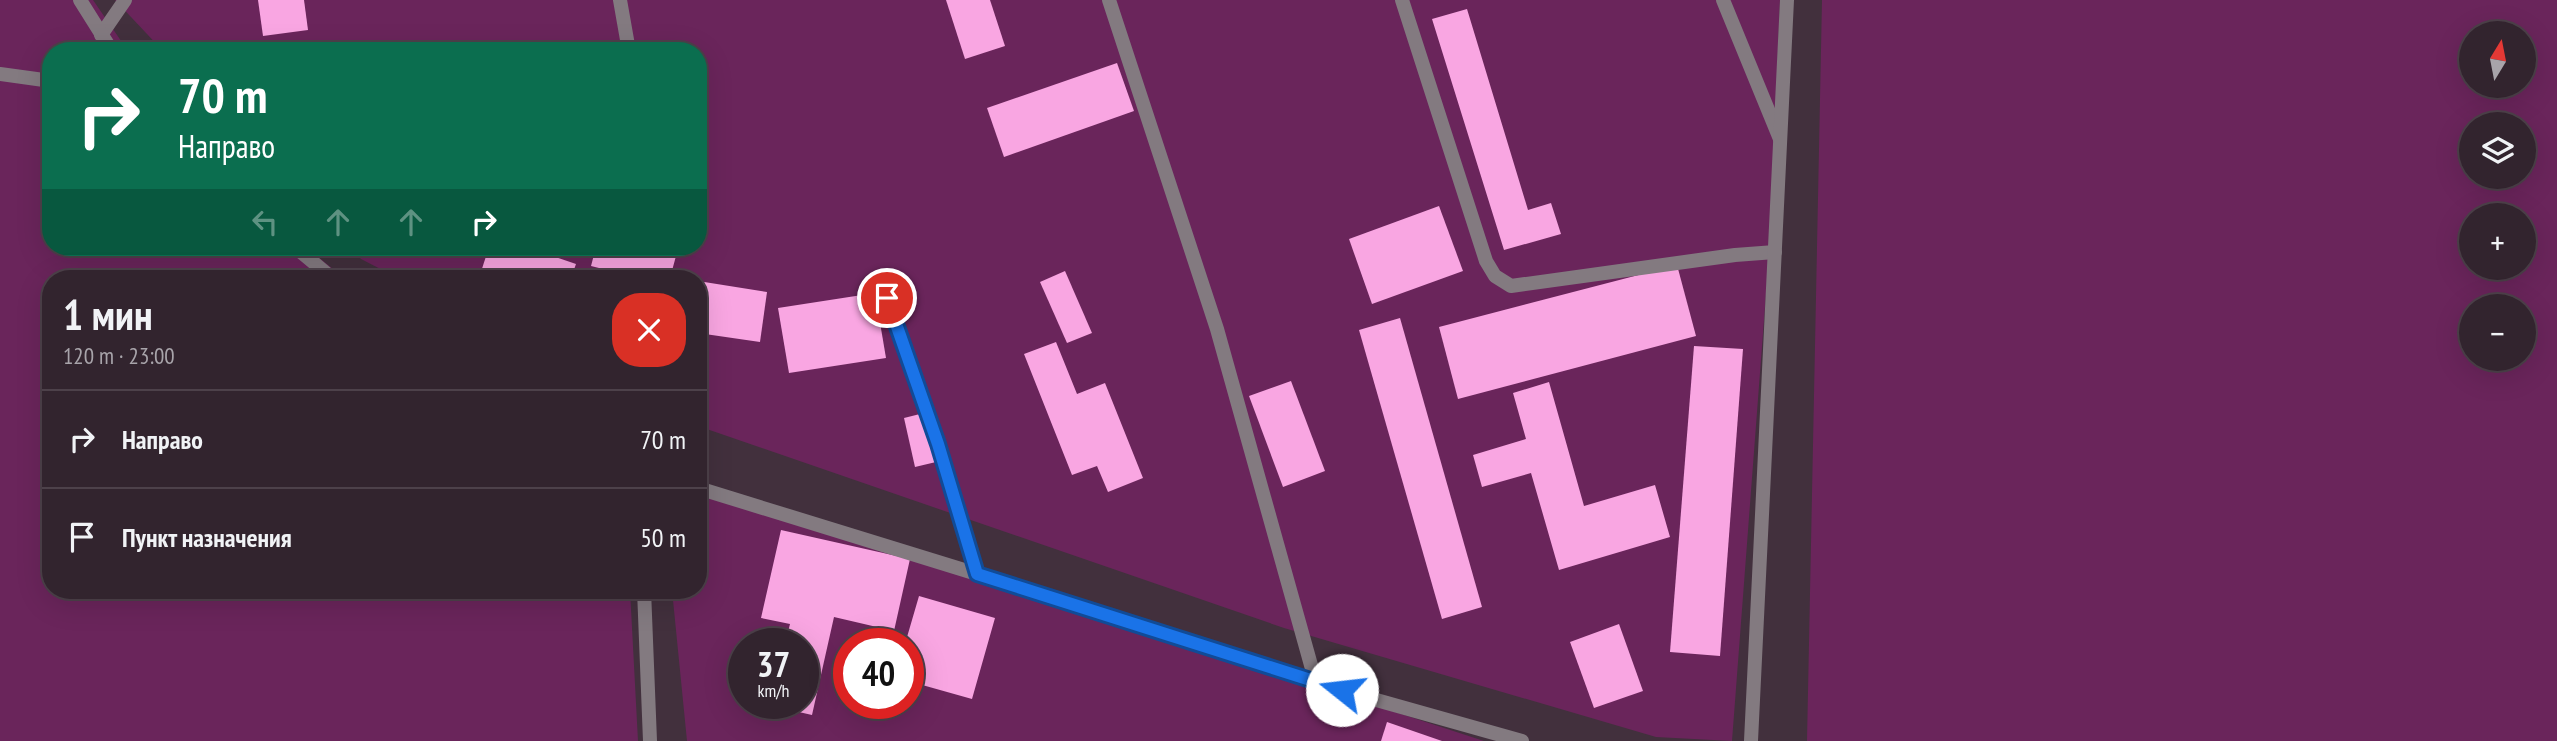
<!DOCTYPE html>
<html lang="ru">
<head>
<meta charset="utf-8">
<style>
  :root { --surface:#32242e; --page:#3a2c36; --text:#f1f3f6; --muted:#a8a4aa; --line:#4d414a }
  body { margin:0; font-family:"PT Sans Narrow",sans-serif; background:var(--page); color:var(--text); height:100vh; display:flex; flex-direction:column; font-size:26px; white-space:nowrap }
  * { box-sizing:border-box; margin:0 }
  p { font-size:23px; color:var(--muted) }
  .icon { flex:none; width:38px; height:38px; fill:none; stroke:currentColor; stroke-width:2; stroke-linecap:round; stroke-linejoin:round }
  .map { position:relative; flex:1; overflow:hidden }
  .panel { position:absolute; left:42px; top:270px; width:665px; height:329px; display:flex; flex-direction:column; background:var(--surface); border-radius:28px; box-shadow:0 7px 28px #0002,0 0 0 2px var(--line) }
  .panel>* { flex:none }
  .banner { position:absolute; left:42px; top:42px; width:665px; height:214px; border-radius:28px; box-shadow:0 7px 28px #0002,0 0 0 2px var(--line); background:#0b6e4f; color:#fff; overflow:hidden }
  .needle { width:46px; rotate:10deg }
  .buttons { position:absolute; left:2459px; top:21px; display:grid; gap:14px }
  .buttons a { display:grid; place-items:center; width:77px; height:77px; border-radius:50%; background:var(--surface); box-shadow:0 7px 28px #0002,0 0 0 2px var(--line); font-size:35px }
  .speed { position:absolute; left:728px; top:628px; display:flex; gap:14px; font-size:35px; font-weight:700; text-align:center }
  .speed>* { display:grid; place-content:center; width:91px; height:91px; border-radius:50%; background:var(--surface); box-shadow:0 7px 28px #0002,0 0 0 2px var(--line); line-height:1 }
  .speed small { font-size:18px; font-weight:400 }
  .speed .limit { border:10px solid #d22; background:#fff; color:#111 }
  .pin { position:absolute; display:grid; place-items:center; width:60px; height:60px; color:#fff; margin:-30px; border:4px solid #fff; border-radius:50%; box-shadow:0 2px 7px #0007 }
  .me { position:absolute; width:77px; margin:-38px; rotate:286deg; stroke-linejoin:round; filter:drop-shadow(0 0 5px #0008) }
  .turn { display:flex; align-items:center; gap:24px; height:147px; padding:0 21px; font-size:32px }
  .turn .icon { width:91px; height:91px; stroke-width:2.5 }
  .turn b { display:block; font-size:49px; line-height:60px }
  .lanes { display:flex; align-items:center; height:66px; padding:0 21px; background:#0003; justify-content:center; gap:35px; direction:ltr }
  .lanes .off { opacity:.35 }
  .round { display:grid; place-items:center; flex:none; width:74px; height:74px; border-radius:28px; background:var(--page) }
  .overview { display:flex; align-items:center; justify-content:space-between; height:119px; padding:0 21px }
  h1 { font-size:42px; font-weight:600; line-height:52px }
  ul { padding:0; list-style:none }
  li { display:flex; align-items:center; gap:21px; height:98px; padding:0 21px; border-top:2px solid var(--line) }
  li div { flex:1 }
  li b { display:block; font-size:26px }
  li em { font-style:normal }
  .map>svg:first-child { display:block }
  .green { fill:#6a255b; fill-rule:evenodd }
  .building { fill:#f9a6e2 }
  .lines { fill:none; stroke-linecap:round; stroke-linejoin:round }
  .service { stroke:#837a80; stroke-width:14 }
  .tertiary { stroke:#837a80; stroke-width:14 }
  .route-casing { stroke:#114b97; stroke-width:18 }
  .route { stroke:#1a73e8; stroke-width:12 }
</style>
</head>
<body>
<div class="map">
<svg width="2557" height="741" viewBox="0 0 2557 741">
  <rect width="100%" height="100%" fill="#42303d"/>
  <g class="green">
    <polygon points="0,0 93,0 128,51 51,51 51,247 306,247 344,278 51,278 51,590 630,590 638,741 0,741"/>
    <polygon points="115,0 1780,0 1771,228 1732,741 1656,737 1284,628 698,426 698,278 398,278 361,259 350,247 698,247 698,51 163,51"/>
    <path d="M1822,0h735v741h-750zM2524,33v53h-53v-53zM2524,124v53h-53v-53zM2524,215v53h-53v-53zM2524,306v53h-53v-53z"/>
    <path d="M730,495l754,246h-797l-15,-151h26v-94zM744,644h59v60h-59zM849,644h59v60h-59z"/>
  </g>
  <g class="building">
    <polygon points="258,0 304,0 308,30 263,36"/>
    <polygon points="946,0 990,0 1005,46 965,59"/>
    <polygon points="1467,9 1528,210 1551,203 1561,234 1504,250 1432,19"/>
    <polygon points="1117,63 1134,111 1004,157 987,108"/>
    <polygon points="1439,206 1463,271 1372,304 1349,239"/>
    <polygon points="489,247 526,247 576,264 571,278 479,278"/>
    <polygon points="596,247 638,247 676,256 670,278 605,278 607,270 591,266"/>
    <polygon points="1677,265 1696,336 1458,399 1439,327"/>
    <polygon points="1065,271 1092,333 1067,343 1040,282"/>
    <polygon points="698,281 767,292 760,342 698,333"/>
    <polygon points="875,293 886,358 789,373 778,308"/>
    <polygon points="1400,318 1482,607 1442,619 1359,330"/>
    <polygon points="1056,342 1077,394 1105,383 1143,478 1108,492 1097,466 1072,475 1024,354"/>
    <polygon points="1694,346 1743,349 1720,656 1670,652"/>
    <polygon points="1291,381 1325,471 1283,487 1249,396"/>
    <polygon points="1549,382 1584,506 1655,485 1670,537 1559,570 1531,473 1482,487 1473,455 1526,439 1513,393"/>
    <polygon points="924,413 936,462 915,467 904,418"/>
    <polygon points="781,530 910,559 894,631 834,617 812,715 768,705 803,704 803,644 785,644 790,624 761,618"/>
    <polygon points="919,596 995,618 972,699 908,681 908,644 905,644"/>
    <polygon points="1619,624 1643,691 1594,708 1570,642"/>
    <polygon points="1387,722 1442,741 1381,741"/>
  </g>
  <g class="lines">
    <g class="service">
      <polyline points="620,0 629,51"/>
      <polyline points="1109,0 1217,329 1316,683"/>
      <polyline points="1402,0 1486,261 1495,276 1511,286 1735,255 1775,252"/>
      <polyline points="1723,0 1780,139"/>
      <polyline points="101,35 125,0"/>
      <polyline points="0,74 51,81"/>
      <polyline points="887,298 938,445 977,574"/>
      <polyline points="644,590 650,741"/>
    </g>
    <g class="tertiary">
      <polyline points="80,0 112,51"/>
      <polyline points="295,247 332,278"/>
      <polyline points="698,488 977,574 1316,683 1522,741"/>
      <polyline points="1751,741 1787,0"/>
    </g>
  </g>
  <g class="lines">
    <g class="route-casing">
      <polyline id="route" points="887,298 938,444 977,574 1342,690"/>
    </g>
    <use href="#route" class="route"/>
  </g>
</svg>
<div class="buttons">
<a><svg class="needle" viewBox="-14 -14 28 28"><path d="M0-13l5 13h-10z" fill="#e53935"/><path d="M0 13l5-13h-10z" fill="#a8a4aa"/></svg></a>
<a><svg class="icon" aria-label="layers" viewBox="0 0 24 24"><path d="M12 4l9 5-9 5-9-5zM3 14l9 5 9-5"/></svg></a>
<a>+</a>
<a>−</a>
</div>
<div class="speed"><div>37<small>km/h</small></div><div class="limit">40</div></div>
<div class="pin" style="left:887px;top:298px;background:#d93025"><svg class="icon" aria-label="arrive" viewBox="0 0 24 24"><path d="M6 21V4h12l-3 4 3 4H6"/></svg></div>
<svg class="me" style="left:1342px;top:690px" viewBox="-20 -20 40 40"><circle r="19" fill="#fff"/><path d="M0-13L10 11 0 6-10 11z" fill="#1a73e8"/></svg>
<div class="banner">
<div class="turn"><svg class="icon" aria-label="right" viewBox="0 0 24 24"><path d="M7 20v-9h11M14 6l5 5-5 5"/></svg><div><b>70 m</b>Направо</div></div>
<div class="lanes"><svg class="icon off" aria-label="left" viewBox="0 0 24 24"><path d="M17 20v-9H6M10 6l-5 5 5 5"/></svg><svg class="icon off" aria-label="ahead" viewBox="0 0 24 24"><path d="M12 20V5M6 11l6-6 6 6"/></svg><svg class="icon off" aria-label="ahead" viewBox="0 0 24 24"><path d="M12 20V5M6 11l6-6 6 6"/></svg><svg class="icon" aria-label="right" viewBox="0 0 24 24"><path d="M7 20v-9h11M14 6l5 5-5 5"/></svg></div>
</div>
<section class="panel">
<div class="overview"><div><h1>1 мин</h1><p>120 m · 23:00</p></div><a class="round" style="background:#d93025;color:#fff"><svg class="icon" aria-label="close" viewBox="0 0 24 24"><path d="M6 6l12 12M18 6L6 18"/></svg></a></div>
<ul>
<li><svg class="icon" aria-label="right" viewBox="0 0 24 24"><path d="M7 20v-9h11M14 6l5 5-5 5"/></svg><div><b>Направо</b></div><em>70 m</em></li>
<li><svg class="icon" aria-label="arrive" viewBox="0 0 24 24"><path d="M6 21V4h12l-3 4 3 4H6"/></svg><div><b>Пункт назначения</b></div><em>50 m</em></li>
</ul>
</section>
</div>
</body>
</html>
